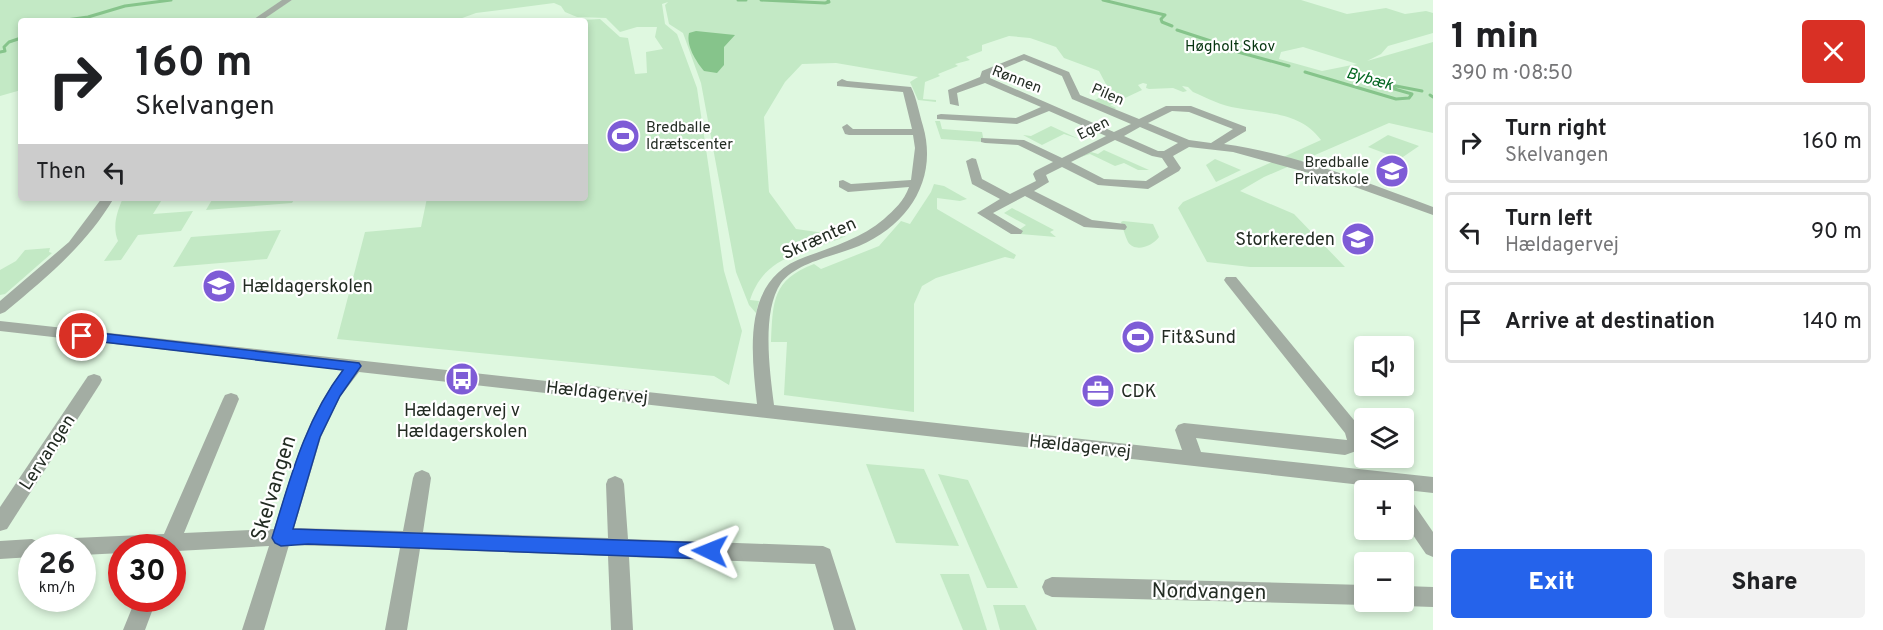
<!DOCTYPE html>
<html lang="en">
<head>
<meta charset="utf-8">
<style>
  :root { --surface:#fff; --page:#f2f2f2; --text:#202124; --muted:#757577; --line:#e0e0e0; --accent:#2563eb }
  body { margin:0; font-family:Overpass,sans-serif; background:var(--page); color:var(--text); height:100vh; display:flex; flex-direction:column; font-size:22px; white-space:nowrap }
  * { box-sizing:border-box; margin:0 }
  p { font-size:20px; color:var(--muted) }
  .icon { flex:none; width:33px; height:33px; fill:none; stroke:currentColor; stroke-width:2; stroke-linecap:round; stroke-linejoin:round }
  .map { position:relative; flex:1; overflow:hidden }
  .side { display:flex; flex-direction:column; background:var(--surface); width:450px }
  .side>* { flex:none }
  .top-card { position:absolute; left:18px; top:18px; width:570px; height:183px; border-radius:6px; box-shadow:0 3px 9px #0003; background:#fff; color:var(--text); overflow:hidden }
  .controls { position:absolute; left:1354px; top:336px; display:grid; gap:12px }
  .controls a { display:grid; place-items:center; width:60px; height:60px; border-radius:6px; background:var(--surface); box-shadow:0 3px 9px #0003; font-size:30px }
  .speed { position:absolute; left:18px; top:534px; display:flex; gap:12px; font-size:30px; font-weight:700; text-align:center }
  .speed>* { display:grid; place-content:center; width:78px; height:78px; border-radius:50%; background:var(--surface); box-shadow:0 3px 9px #0003; line-height:1 }
  .speed small { font-size:15px; font-weight:400 }
  .speed .limit { border:9px solid #d22; background:#fff; color:#111 }
  .pin { position:absolute; display:grid; place-items:center; width:51px; height:51px; color:#fff; margin:-26px; border:3px solid #fff; border-radius:50%; box-shadow:0 2px 6px #0007 }
  .me { position:absolute; width:66px; margin:-33px; rotate:272deg; stroke-linejoin:round; filter:drop-shadow(0 0 4px #0008) }
  .turn { display:flex; align-items:center; gap:21px; height:126px; padding:0 18px; font-size:27px }
  .turn .icon { width:78px; height:78px; stroke-width:2.5 }
  .turn b { display:block; font-size:42px; line-height:51px }
  .then { display:flex; align-items:center; height:57px; padding:0 18px; background:#0003; gap:12px; font-size:22px }
  .round { display:grid; place-items:center; flex:none; width:63px; height:63px; border-radius:6px; background:var(--page) }
  .head { display:flex; align-items:center; justify-content:space-between; height:102px; padding:0 18px }
  h1 { font-size:36px; font-weight:800; line-height:45px }
  .button { display:flex; gap:12px; margin-top:auto; padding:12px 18px }
  .button a { flex:1; height:69px; border-radius:6px; background:var(--accent); color:#fff; font-size:24px; font-weight:800; line-height:69px; text-align:center }
  .button a+a { background:var(--page); color:var(--text) }
  ul { padding:0; list-style:none }
  li { display:flex; align-items:center; gap:18px; height:81px; margin:0 12px 9px; padding:0 6px; border:3px solid var(--line); border-radius:6px }
  li div { flex:1 }
  li b { display:block; font-size:22px }
  li em { font-style:normal }
  main { display:flex; flex:1; min-height:0 }
  .map>svg:first-child { display:block }
  .green { fill:#c3e9c5; fill-rule:evenodd }
  .water { fill:#86c48b }
  .lines { fill:none; stroke-linecap:round; stroke-linejoin:round }
  .stream { stroke:#86c48b; stroke-width:3 }
  .minor { fill:#a3ada3; fill-rule:evenodd }
  .route { fill:#2563eb; stroke:#184099; stroke-width:1.5 }
  .labels { text-anchor:middle; stroke-width:4.5; stroke-linejoin:round; paint-order:stroke }
  .far-park-label { font-size:15px; fill:#06340f; stroke:#fff }
  .far-street-label { font-size:15px; fill:#232c23; stroke:#fff }
  .far-poi-label { font-size:15px; fill:#232c23; stroke:#fff; text-anchor:start }
  .far-water-label { font-size:16px; font-style:italic; fill:#046721; stroke:#fff }
  .street-label { font-size:18px; fill:#232c23; stroke:#fff }
  .poi-label { font-size:18px; fill:#232c23; stroke:#fff; text-anchor:start }
  .near-street-label { font-size:21px; fill:#232c23; stroke:#fff }
</style>
</head>
<body>
<main>
<div class="map">
<svg width="1433" height="630" viewBox="0 0 1433 630">
  <rect width="100%" height="100%" fill="#dff8e0"/>
  <g class="green">
    <polygon points="0,0 284,0 251,21 21,21 21,90 0,96"/>
    <path d="M292,0h1009l46,14 39,-6 19,6 21,-3 7,2v20l-45,13 -7,8 -14,7 66,-19v91l-44,-10 -125,54 -24,14 54,23 51,53h-95l-43,-5 -29,-54 5,-6 138,-62c-21,-28 -53,-26 -84,-32 -15,-2 -30,-10 -44,-16l-5,-5 -6,-1 5,5 -4,1 -10,-4 -24,1 -3,-1 1,-4 -4,-1 -5,2 4,5 -32,15 6,3 -2,2 -29,-12 10,2 15,-8 -11,-21 -35,-13 -8,-11 -26,-9 -21,-2 -27,9v6l-16,6 4,3 -15,4 3,2 -20,8 2,2 -15,6 -2,17 13,1v2l-18,-2 -8,-18 8,-5 -82,-14 -34,1 -17,18 -21,35 5,75 27,37 50,7c-38,17 -81,17 -96,64l9,1 -3,12 -7,-8 -13,-33 -35,-189 -18,-50 -14,-9 -4,-19 3,-3 -6,2 3,20 12,10 20,54 27,183 18,60 -13,54 -15,-9 -377,-37 28,-107 56,-5 6,-29h158v-177h-20l35,-2 20,18 8,1 7,36 12,-1 -1,-21 17,-3 -8,-12 2,-10h-20l-17,5 -14,-14 -29,-1 -12,-5 -4,-6 -7,-3 -78,10 -22,8h-195zM1303,47l54,17 -35,7 -43,-12 2,-7z"/>
    <polygon points="935,121 940,121 942,129 982,132 984,142 941,139"/>
    <polygon points="1051,126 1079,139 1064,134 1042,145 1023,135 1031,136"/>
    <polygon points="1388,135 1419,146 1400,159 1368,147"/>
    <polygon points="1104,150 1149,170 1138,170 1124,163 1115,166 1090,154 1078,158 1091,152 1098,154"/>
    <polygon points="1215,159 1241,170 1216,182 1206,165"/>
    <path d="M934,184l10,2 23,13 -7,2 -23,-3v11l79,46 -2,4 -9,-2 -69,21 -14,8 -8,18v108l-130,-17 3,-53h-16c2,-41 1,-62 43,-78l7,5 58,-23 22,-25 9,3 21,-32z"/>
    <path d="M123,198h40l-10,16 40,-3 -12,20 -43,4 -17,25 -17,1 14,-20c-6,-15 -1,-29 5,-43z"/>
    <polygon points="213,198 295,198 292,203 206,210"/>
    <polygon points="1012,208 1054,230 1050,232 1056,237 1020,234 1019,230 1026,225 1004,213"/>
    <path d="M1123,221l30,3 6,13c-6,9 -24,16 -31,5 -3,-6 -5,-14 -7,-20z"/>
    <polygon points="281,230 267,259 173,267 191,237"/>
    <polygon points="50,248 49,252 52,253 5,294 0,295 0,270 16,261 25,250"/>
    <polygon points="866,464 924,469 959,546 896,543"/>
    <polygon points="938,474 968,480 1018,588 987,588"/>
    <polygon points="940,574 969,574 987,630 963,630"/>
    <polygon points="993,605 1025,605 1037,630 1000,630"/>
  </g>
  <path class="water" d="M696,31l39,4 -11,12v18l-7,8 -13,-2c-8,-10 -18,-25 -15,-38z"/>
  <g class="lines">
    <g class="stream">
      <polyline points="738,0 746,0"/>
      <polyline points="761,0 825,3 829,2 828,0"/>
      <polyline points="1103,0 1165,15 1161,19 1162,22 1172,26"/>
      <polyline points="59,21 88,17 125,6 171,0"/>
      <polyline points="1177,30 1223,45 1227,49 1289,66"/>
      <polyline points="0,52 5,51 4,47 9,42 21,38"/>
      <polyline points="1305,72 1396,99 1409,98 1412,94 1391,88 1396,86 1422,91"/>
      <polyline points="1430,95 1433,97"/>
    </g>
    <g class="minor">
      <polygon points="282,0 292,0 261,21 251,21"/>
      <path d="M1024,54l45,18 11,23 59,24 27,-13h25l55,21v4l-22,13c72,10 142,38 209,63v8l-92,-33 -108,-30 -44,-5 -16,9 8,12 -2,3 -31,18 -50,-4 -36,-18 -16,8 3,7 -15,9 58,29 33,4 2,3 -2,3 -41,-3 -59,-31 -32,17 30,18 -2,3h-10l-34,-21 23,-14 -28,-15 -6,-23 6,-3 4,1 6,20 28,15 26,-13 -3,-7 2,-3 18,-9 -35,-17 -33,-2 -4,-1v-4l43,2 38,18 44,-22 -57,-25 -32,13 -80,-5v-4l4,-1 75,4 25,-11 -56,-24 -28,10 2,13 -9,-2 -2,-14 32,-13 2,-6zM1024,60l38,16 10,23 59,25 -17,8 -124,-54v-4zM1172,111l17,1 44,17 -22,14 -22,-3 -41,-17zM1140,127l38,16 -14,8h-6l-34,-15zM1115,140l37,16 10,2 6,9 -22,14 -42,-2 -33,-17z"/>
      <path d="M842,79l5,2 64,6c6,12 8,26 12,39 15,52 -13,98 -64,120 -24,10 -62,16 -78,37 -20,29 -11,90 -7,122l408,45 -7,-20 3,-5 6,-2 163,17 -2,-7 -119,-150 -2,-3 2,-3h10l122,148 7,14 -6,11 -14,5 -149,-17 5,14 232,25v16l-1074,-121 -19,25 -19,40 -27,91 109,3 10,-53 2,-5 7,-3 7,3 2,5 -8,54 185,6 -2,-54 2,-5 7,-3 7,3 2,5 4,55 195,7 7,3 26,81h-22l-19,-66 -186,-7 4,73h-22l-3,-74 -188,-7 -13,81h-22l15,-82 -111,-3 -25,85h-22l27,-84 -92,5 -5,4v-7h-50v5l-40,2v-7h-40l3,-6 7,-3 112,-5 59,-135 2,-4 6,-2 6,2 2,4 -55,134 90,-4c18,-56 32,-113 69,-159l-343,-39v-10l757,83c-6,-55 -15,-125 48,-147 27,-10 57,-19 79,-38 10,-9 20,-18 25,-32l-61,5 -9,-5v-6l4,-1 8,4 60,-4 4,-32 -2,-13h-64l-4,-1 -3,-7 5,-3 6,5h59l-9,-37 -66,-6v-4z"/>
      <path d="M102,198h12c-28,47 -68,80 -109,114l-5,2v-13l69,-59z"/>
      <polygon points="94,374 100,376 102,380 100,384 7,529 0,531 0,507 88,376"/>
      <polygon points="1404,498 1411,500 1433,532 1433,557 1426,554 1404,522"/>
      <polygon points="32,539 39,542 42,548 32,548 32,557 0,559 0,541"/>
      <polygon points="1052,577 1365,585 1365,602 1373,602 1365,605 1052,597 1045,594 1042,587 1045,580"/>
      <polygon points="1404,586 1433,587 1433,607 1404,606 1397,603 1404,602"/>
      <polygon points="136,598 157,598 145,630 123,630"/>
    </g>
  </g>
  <path class="route" d="M82,331l277,32 2,3 -21,30 -20,41 -27,92 417,14 6,3 3,5 -3,6 -6,2 -402,-15 -27,2 -6,-3 -3,-5c18,-59 33,-118 71,-168l-266,-31 -2,-3z"/>
  <defs>
    <g id="stadium-disc" transform="scale(1.725)"><circle r="9.5" fill="#7e5cd6" stroke="#fff"/><path d="M0-5a6.5 5 0 1 0 0 10a6.5 5 0 1 0 0-10ZM-3.5-1.8h7v3.6h-7Z" fill="#fff"/></g>
    <g id="school-disc" transform="scale(1.725)"><circle r="9.5" fill="#7e5cd6" stroke="#fff"/><path d="M0-5L7-2L0 1L-7-2ZM-4 1L0 2.5L4 1V4Q0 6-4 4Z" fill="#fff"/></g>
    <g id="bus-disc" transform="scale(1.725)"><circle r="9.5" fill="#7e5cd6" stroke="#fff"/><path d="M-5-6H5V4H4V6H2V4H-2V6H-4V4H-5ZM-3.5-4V0h7V-4ZM-3.5 1.2v1.5H-2V1.2ZM2 1.2v1.5H3.5V1.2Z" fill="#fff"/></g>
    <g id="office-disc" transform="scale(1.725)"><circle r="9.5" fill="#7e5cd6" stroke="#fff"/><path d="M-6-3h4V-5.5h4V-3h4V5H-6ZM-1-4.5V-3h2v-1.5ZM-6 0V1H6V0Z" fill="#fff"/></g>
  </defs>
  <g fill-rule="evenodd">
    <use href="#stadium-disc" x="623" y="136"/>
    <use href="#school-disc" x="1392" y="171"/>
    <use href="#school-disc" x="1358" y="239"/>
    <use href="#school-disc" x="219" y="286"/>
    <use href="#stadium-disc" x="1138" y="337"/>
    <use href="#bus-disc" x="462" y="379"/>
    <use href="#office-disc" x="1098" y="391"/>
  </g>
  <g class="labels">
    <g class="far-park-label">
      <text x="1230" y="51">Høgholt Skov</text>
    </g>
    <g class="far-street-label">
      <text transform="translate(1017 79) rotate(21)" y="5">Rønnen</text>
      <text transform="translate(1108 94) rotate(23)" y="5">Pilen</text>
      <text transform="translate(1093 128) rotate(-27)" y="5">Egen</text>
    </g>
    <g class="far-poi-label">
      <text x="646" y="132">Bredballe<tspan x="646" dy="17">Idrætscenter</tspan></text>
      <text x="1369" y="167" text-anchor="end">Bredballe<tspan x="1369" dy="17">Privatskole</tspan></text>
    </g>
    <g class="far-water-label">
      <text transform="translate(1370 78) rotate(16)" y="6">Bybæk</text>
    </g>
    <g class="street-label">
      <text transform="translate(819 238) rotate(-24)" y="6">Skrænten</text>
      <text transform="translate(597 392) rotate(6)" y="6">Hældagervej</text>
      <text transform="translate(1080 446) rotate(6)" y="6">Hældagervej</text>
      <text transform="translate(47 452) rotate(-57)" y="6">Lervangen</text>
    </g>
    <g class="poi-label">
      <text x="1335" y="245" text-anchor="end">Storkereden</text>
      <text x="242" y="292">Hældagerskolen</text>
      <text x="1161" y="343">Fit&amp;Sund</text>
      <text x="1121" y="397">CDK</text>
      <text x="462" y="416" text-anchor="middle">Hældagervej v<tspan x="462" dy="21">Hældagerskolen</tspan></text>
    </g>
    <g class="near-street-label">
      <text transform="translate(273 488) rotate(-73)" y="7">Skelvangen</text>
      <text transform="translate(1209 591) rotate(1)" y="7">Nordvangen</text>
    </g>
  </g>
</svg>
<div class="controls">
<a><svg class="icon" aria-label="sound" viewBox="0 0 24 24"><path d="M4 9h4l5-4v14l-5-4H4zM17 9q2 3 0 6"/></svg></a>
<a><svg class="icon" aria-label="layers" viewBox="0 0 24 24"><path d="M12 4l9 5-9 5-9-5zM3 14l9 5 9-5"/></svg></a>
<a>+</a>
<a>−</a>
</div>
<div class="speed"><div>26<small>km/h</small></div><div class="limit">30</div></div>
<div class="pin" style="left:82px;top:336px;background:#d93025"><svg class="icon" aria-label="arrive" viewBox="0 0 24 24"><path d="M6 21V4h12l-3 4 3 4H6"/></svg></div>
<svg class="me" style="left:710px;top:551px" viewBox="-20 -20 40 40"><path d="M0-17L14 15 0 8-14 15z" fill="#2563eb" stroke="#fff" stroke-width="4"/></svg>
<div class="top-card">
<div class="turn"><svg class="icon" aria-label="right" viewBox="0 0 24 24"><path d="M7 20v-9h11M14 6l5 5-5 5"/></svg><div><b>160 m</b>Skelvangen</div></div>
<div class="then">Then<svg class="icon" aria-label="left" viewBox="0 0 24 24"><path d="M17 20v-9H6M10 6l-5 5 5 5"/></svg></div>
</div>
</div>
<section class="side">
<div class="head"><div><h1>1 min</h1><p>390 m · 08:50</p></div><a class="round" style="background:#d93025;color:#fff"><svg class="icon" aria-label="close" viewBox="0 0 24 24"><path d="M6 6l12 12M18 6L6 18"/></svg></a></div>
<ul>
<li><svg class="icon" aria-label="right" viewBox="0 0 24 24"><path d="M7 20v-9h11M14 6l5 5-5 5"/></svg><div><b>Turn right</b><p>Skelvangen</p></div><em>160 m</em></li>
<li><svg class="icon" aria-label="left" viewBox="0 0 24 24"><path d="M17 20v-9H6M10 6l-5 5 5 5"/></svg><div><b>Turn left</b><p>Hældagervej</p></div><em>90 m</em></li>
<li><svg class="icon" aria-label="arrive" viewBox="0 0 24 24"><path d="M6 21V4h12l-3 4 3 4H6"/></svg><div><b>Arrive at destination</b></div><em>140 m</em></li>
</ul>
<div class="button"><a>Exit</a><a>Share</a></div>
</section>
</main>
</body>
</html>
